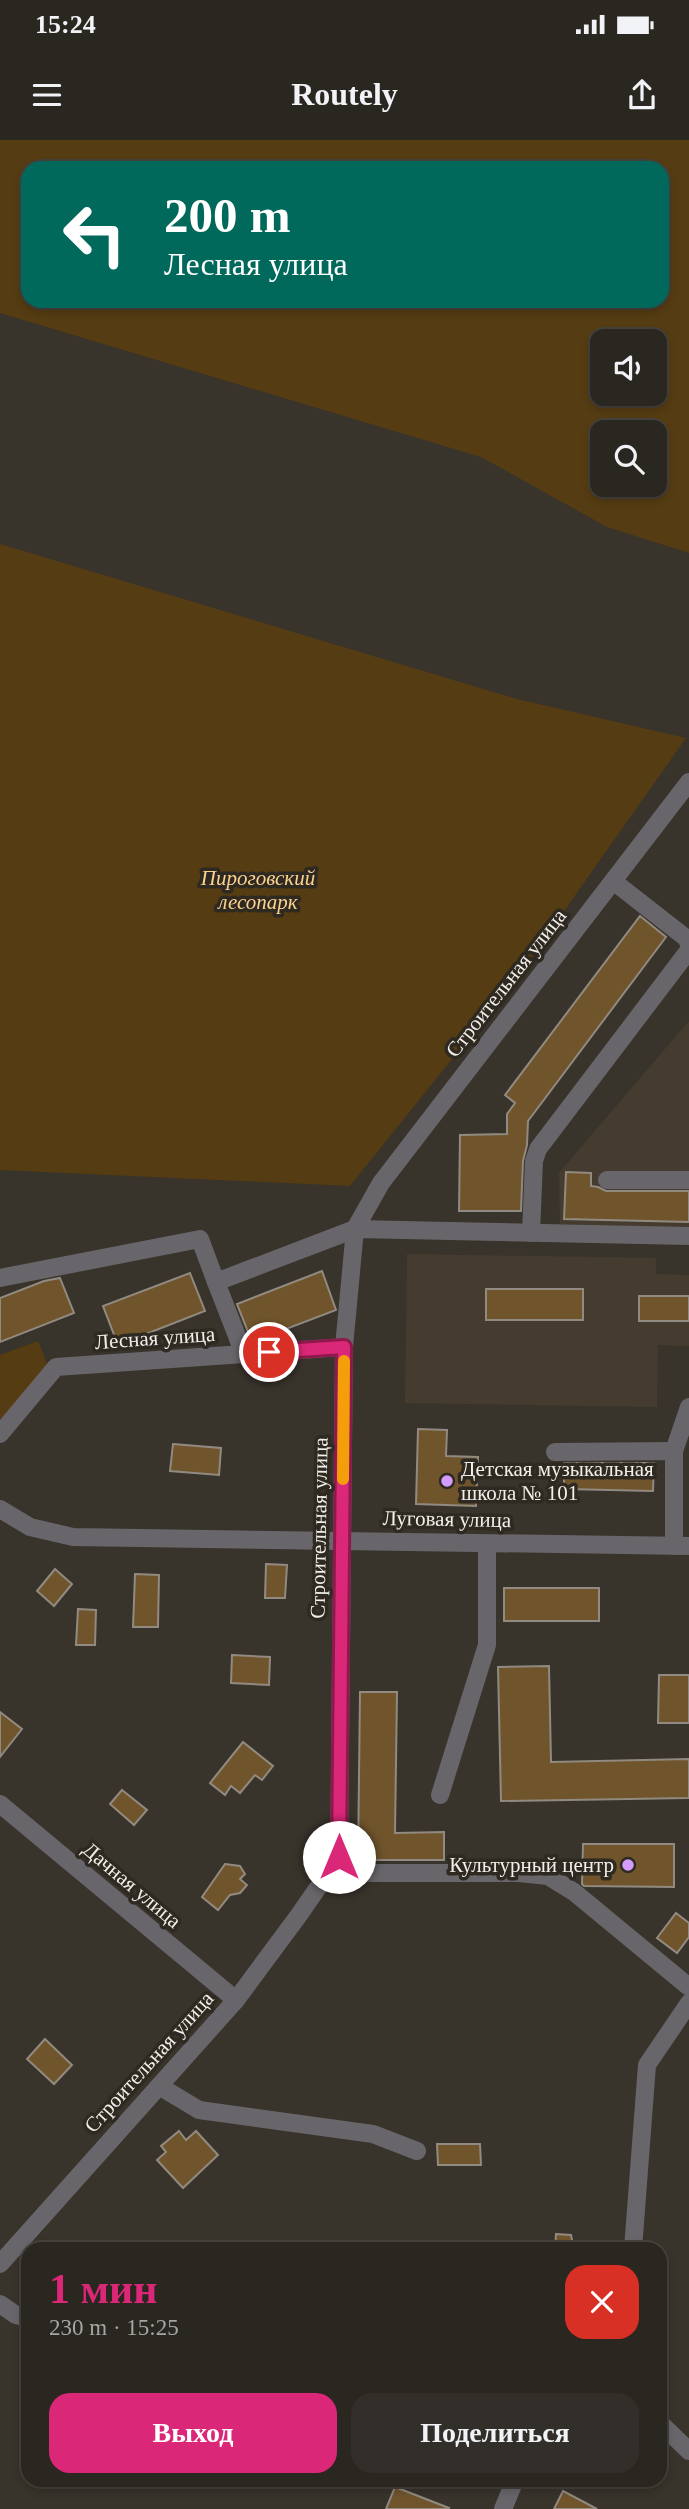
<!DOCTYPE html>
<html lang="ru">
<head>
<meta charset="utf-8">
<style>
  :root { --surface:#2a2620; --page:#322e29; --text:#f1f3f6; --muted:#a5a5a5; --line:#46433e; --accent:#db2777 }
  body { margin:0; font-family:Georgia,serif; background:var(--page); color:var(--text); height:100vh; display:flex; flex-direction:column; font-size:26px; white-space:nowrap }
  * { box-sizing:border-box; margin:0 }
  p { font-size:23px; color:var(--muted) }
  .icon { flex:none; width:38px; height:38px; fill:none; stroke:currentColor; stroke-width:2; stroke-linecap:round; stroke-linejoin:round }
  .map { position:relative; flex:1; overflow:hidden }
  .side { position:absolute; left:21px; top:2102px; width:646px; height:245px; display:flex; flex-direction:column; background:var(--surface); border-radius:21px; box-shadow:0 4px 10px #0003,0 0 0 2px var(--line) }
  .side>* { flex:none }
  .top-card { position:absolute; left:21px; top:21px; width:648px; height:147px; border-radius:21px; box-shadow:0 4px 10px #0003,0 0 0 2px var(--line); background:#00695c; color:#fff; overflow:hidden }
  .tools { position:absolute; left:590px; top:189px; display:grid; gap:14px }
  .tools a { display:grid; place-items:center; width:77px; height:77px; border-radius:14px; background:var(--surface); box-shadow:0 4px 10px #0003,0 0 0 2px var(--line); font-size:35px }
  .pin { position:absolute; display:grid; place-items:center; width:60px; height:60px; color:#fff; margin:-30px; border:4px solid #fff; border-radius:50%; box-shadow:0 2px 7px #0007 }
  .me { position:absolute; width:77px; margin:-38px; rotate:0deg; stroke-linejoin:round; filter:drop-shadow(0 0 5px #0008) }
  .turn { display:flex; align-items:center; gap:24px; height:147px; padding:0 28px; font-size:32px }
  .turn .icon { width:91px; height:91px; stroke-width:2.5 }
  .turn b { display:block; font-size:49px; line-height:60px }
  .round { display:grid; place-items:center; flex:none; width:74px; height:74px; border-radius:21px; background:var(--page) }
  .summary { display:flex; align-items:center; justify-content:space-between; height:119px; padding:0 28px }
  h1 { font-size:42px; font-weight:800; line-height:52px; color:var(--accent) }
  .action { display:flex; gap:14px; margin-top:auto; padding:14px 28px }
  .action a { flex:1; height:80px; border-radius:21px; background:var(--accent); color:#fff; font-size:28px; font-weight:800; line-height:80px; text-align:center }
  .action a+a { background:var(--page); color:var(--text) }
  .status { display:flex; justify-content:space-between; align-items:center; height:49px; padding:0 35px; background:var(--surface); direction:ltr }
  .status svg { height:19px; fill:currentColor }
  header { display:flex; justify-content:space-between; align-items:center; height:91px; padding:0 28px; background:var(--surface); font-size:32px; font-weight:800 }
  .map>svg:first-child { display:block }
  .built { fill:#453c2f }
  .green { fill:#553c12; fill-rule:evenodd }
  .building { fill:#70552c; stroke:#918a81; stroke-width:2 }
  .lines { fill:none; stroke-linecap:round; stroke-linejoin:round }
  .minor { stroke:#68666a; stroke-width:18 }
  .route-casing { stroke:#8e194d; stroke-width:18 }
  .route { stroke:#db2777; stroke-width:12 }
  .slow { stroke:#f59e0b; stroke-width:12 }
  .poi-dot { fill:#d39cfd; stroke:#2e2921; stroke-width:2.5 }
  .labels { text-anchor:middle; stroke-width:7; stroke-linejoin:round; paint-order:stroke }
  .park-label { font-size:21px; font-style:italic; fill:#fdd18e; stroke:#2e2921 }
  .street-label { font-size:21px; fill:#f2efea; stroke:#2e2921 }
  .poi-label { font-size:21px; fill:#f2efea; stroke:#2e2921; text-anchor:start }
</style>
</head>
<body>
<div class="status"><b>15:24</b><svg viewBox="0 0 49 12"><path d="M0 12V9h3v3zM5 12V6h3v6zM10 12V3h3v9zM15 12V0h3v12zM26 1h20v11H26zM47 4h2v5h-2z"/></svg></div>
<header><svg class="icon" aria-label="menu" viewBox="0 0 24 24"><path d="M4 6h16M4 12h16M4 18h16"/></svg>Routely<svg class="icon" aria-label="share" viewBox="0 0 24 24"><path d="M12 15V3M7 8l5-5 5 5M5 13v7h14v-7"/></svg></header>
<div class="map">
<svg width="689" height="2369" viewBox="0 0 689 2369">
  <rect width="100%" height="100%" fill="#38332b"/>
  <g class="built">
    <polygon points="689,881 689,1088 560,1084 559,1033"/>
    <polygon points="407,1114 656,1118 656,1134 689,1135 689,1206 658,1205 657,1267 405,1263"/>
  </g>
  <g class="green">
    <path d="M0,0h689v413l-82,-26 -126,-70 -481,-144zM28,28h634v133h-634zM602,201h52v53h-52zM654,292v53h-52v-53z"/>
    <polygon points="0,404 517,559 686,598 514,842 350,1046 0,1030"/>
    <polygon points="38,1201 49,1228 0,1280 0,1215"/>
  </g>
  <g class="building">
    <polygon points="640,776 666,797 528,981 527,1005 523,1021 521,1071 459,1071 460,995 507,994 507,974 515,963 505,955"/>
    <polygon points="566,1032 591,1033 591,1046 598,1047 606,1051 689,1051 689,1082 564,1079"/>
    <polygon points="322,1131 336,1170 252,1202 237,1164"/>
    <polygon points="190,1133 205,1171 118,1205 103,1166"/>
    <polygon points="60,1138 74,1173 0,1202 0,1158 44,1141"/>
    <rect x="486" y="1149" width="97" height="31"/>
    <rect x="639" y="1156" width="50" height="25"/>
    <polygon points="418,1289 447,1290 446,1316 478,1317 476,1366 416,1364"/>
    <polygon points="173,1304 221,1308 219,1335 170,1331"/>
    <polygon points="564,1323 654,1323 653,1351 564,1349"/>
    <polygon points="266,1424 287,1425 285,1458 265,1458"/>
    <polygon points="55,1429 72,1444 54,1466 37,1451"/>
    <polygon points="135,1434 159,1435 158,1487 133,1487"/>
    <rect x="504" y="1448" width="95" height="33"/>
    <polygon points="78,1469 96,1470 95,1505 76,1505"/>
    <polygon points="232,1515 270,1517 269,1545 231,1543"/>
    <polygon points="549,1526 551,1622 689,1619 689,1658 501,1661 498,1527"/>
    <polygon points="659,1535 689,1535 689,1583 658,1583"/>
    <polygon points="360,1552 397,1552 395,1693 444,1692 444,1720 358,1720"/>
    <polygon points="0,1572 22,1589 0,1617"/>
    <polygon points="243,1602 273,1626 262,1640 255,1635 240,1653 231,1646 225,1655 210,1643"/>
    <polygon points="122,1650 147,1670 134,1685 110,1664"/>
    <polygon points="583,1704 674,1704 674,1747 584,1746 582,1744"/>
    <polygon points="225,1724 240,1726 245,1734 240,1739 247,1745 240,1753 230,1755 218,1770 202,1757"/>
    <polygon points="676,1773 689,1783 689,1797 677,1813 657,1798"/>
    <polygon points="45,1899 72,1925 54,1944 27,1919"/>
    <polygon points="179,1991 186,2000 196,1991 218,2015 183,2048 157,2020 166,2012 161,2006"/>
    <polygon points="437,2004 480,2004 481,2025 438,2025"/>
    <polygon points="556,2094 571,2095 574,2109 555,2109"/>
    <polygon points="395,2347 449,2368 448,2369 386,2369"/>
    <polygon points="563,2351 597,2369 554,2369"/>
  </g>
  <g class="lines">
    <g class="minor">
      <polyline points="613,741 686,798 689,803"/>
      <polyline points="607,1040 689,1040"/>
      <polyline points="531,1093 534,1021 538,1009 689,810"/>
      <polyline points="0,1138 200,1099 216,1142"/>
      <polyline points="244,1214 216,1142 355,1089 689,1096"/>
      <polyline points="0,1294 56,1227 344,1207"/>
      <polyline points="674,1311 689,1267"/>
      <polyline points="555,1312 674,1311 674,1406"/>
      <polyline points="0,1369 30,1387 73,1397 689,1406"/>
      <polyline points="440,1655 487,1505 487,1404"/>
      <polyline points="0,1664 236,1860"/>
      <polyline points="339,1717 355,1733 519,1733 548,1736 574,1752 689,1847"/>
      <polyline points="159,1946 199,1970 373,1994 417,2011"/>
      <polyline points="633,2109 647,1925 689,1863"/>
      <polyline points="0,2124 236,1860 299,1775 339,1717 344,1207 355,1089 381,1043 689,642"/>
      <polyline points="0,2164 16,2175 28,2178"/>
      <polyline points="660,2283 689,2311"/>
      <polyline points="503,2369 515,2340"/>
    </g>
  </g>
  <g class="lines">
    <g class="route-casing">
      <polyline id="route" points="269,1212 344,1207 339,1717"/>
    </g>
    <use href="#route" class="route"/>
    <polyline class="slow" points="343,1339 344,1221"/>
  </g>
  <g class="poi-dot">
    <circle cx="447" cy="1341" r="7"/>
    <circle cx="628" cy="1725" r="7"/>
  </g>
  <g class="labels">
    <g class="park-label">
      <text x="258" y="745">Пироговский<tspan x="258" dy="24">лесопарк</tspan></text>
    </g>
    <g class="street-label">
      <text transform="translate(506 843) rotate(-52)" y="7">Строительная улица</text>
      <text transform="translate(155 1198) rotate(-4)" y="7">Лесная улица</text>
      <text transform="translate(447 1379) rotate(1)" y="7">Луговая улица</text>
      <text transform="translate(319 1388) rotate(-89)" y="7">Строительная улица</text>
      <text transform="translate(132 1745) rotate(40)" y="7">Дачная улица</text>
      <text transform="translate(149 1922) rotate(-48)" y="7">Строительная улица</text>
    </g>
    <g class="poi-label">
      <text x="461" y="1336">Детская музыкальная<tspan x="461" dy="24">школа № 101</tspan></text>
      <text x="614" y="1732" text-anchor="end">Культурный центр</text>
    </g>
  </g>
</svg>
<div class="tools">
<a><svg class="icon" aria-label="sound" viewBox="0 0 24 24"><path d="M4 9h4l5-4v14l-5-4H4zM17 9q2 3 0 6"/></svg></a>
<a><svg class="icon" aria-label="search" viewBox="0 0 24 24"><circle cx="10" cy="10" r="6"/><path d="M15 15l6 6"/></svg></a>
</div>
<div class="pin" style="left:269px;top:1212px;background:#d93025"><svg class="icon" aria-label="arrive" viewBox="0 0 24 24"><path d="M6 21V4h12l-3 4 3 4H6"/></svg></div>
<svg class="me" style="left:339px;top:1717px" viewBox="-20 -20 40 40"><circle r="19" fill="#fff"/><path d="M0-13L10 11 0 6-10 11z" fill="#db2777"/></svg>
<div class="top-card">
<div class="turn"><svg class="icon" aria-label="left" viewBox="0 0 24 24"><path d="M17 20v-9H6M10 6l-5 5 5 5"/></svg><div><b>200 m</b>Лесная улица</div></div>
</div>
<section class="side">
<div class="summary"><div><h1>1 мин</h1><p>230 m · 15:25</p></div><a class="round" style="background:#d93025;color:#fff"><svg class="icon" aria-label="close" viewBox="0 0 24 24"><path d="M6 6l12 12M18 6L6 18"/></svg></a></div>
<div class="action"><a>Выход</a><a>Поделиться</a></div>
</section>
</div>
</body>
</html>
